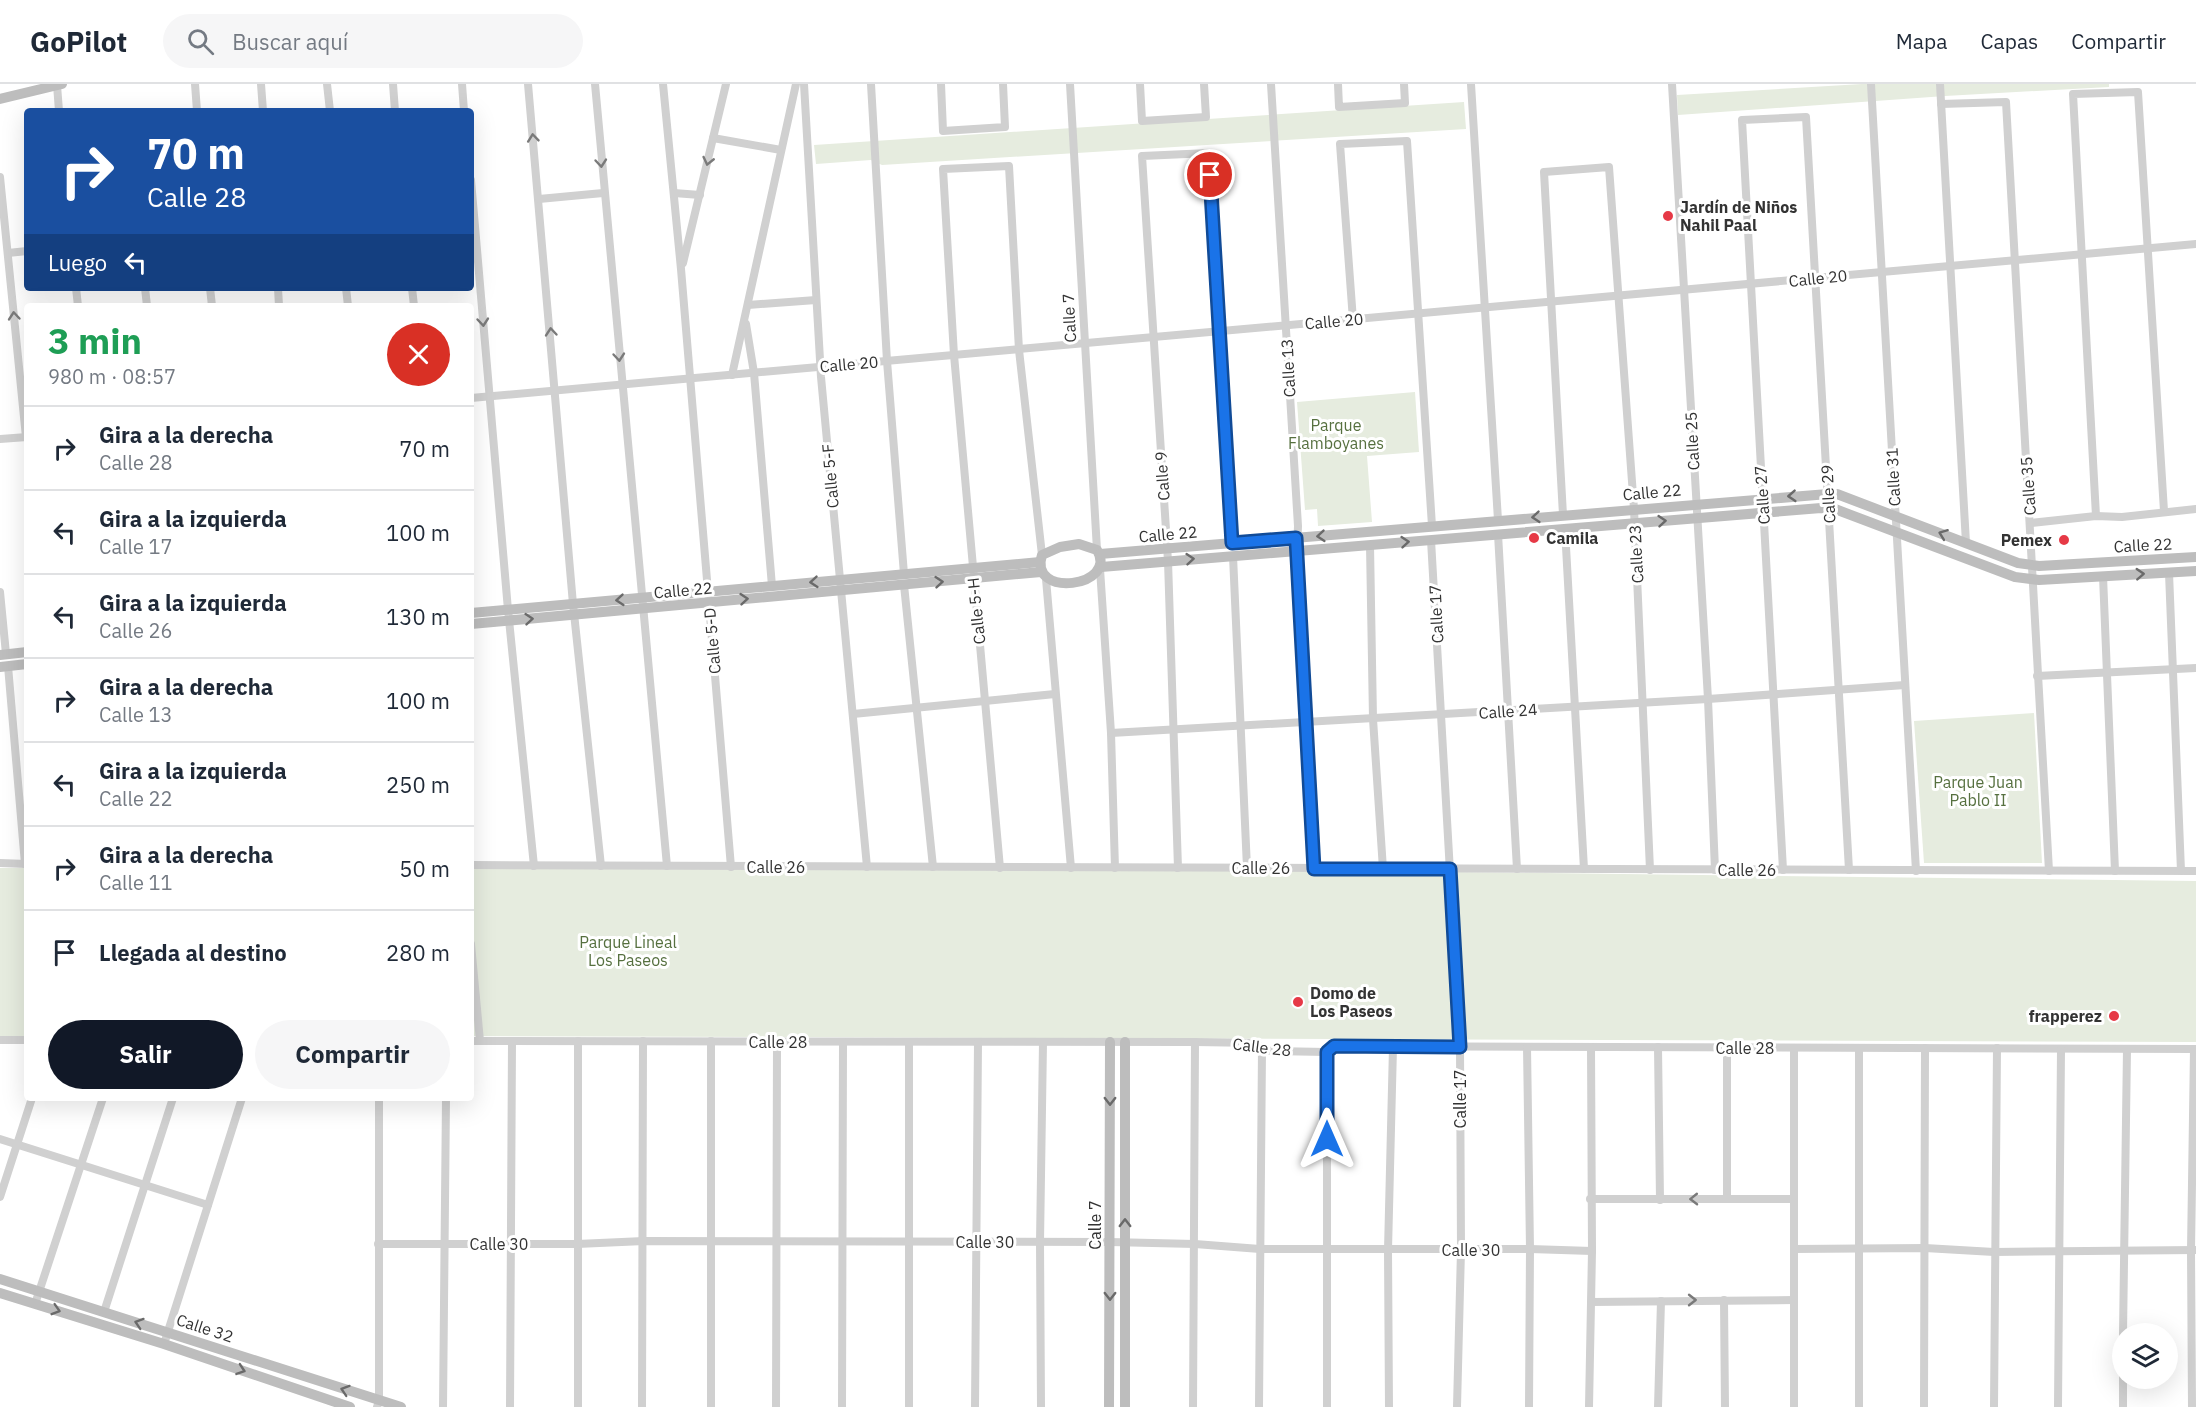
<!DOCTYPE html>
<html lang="es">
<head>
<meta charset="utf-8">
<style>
  :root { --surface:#fff; --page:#f6f6f7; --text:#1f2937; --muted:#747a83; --line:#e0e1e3; --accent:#111827 }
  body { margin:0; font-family:"IBM Plex Sans",sans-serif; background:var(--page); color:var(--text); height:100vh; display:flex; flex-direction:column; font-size:22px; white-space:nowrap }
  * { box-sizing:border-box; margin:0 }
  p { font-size:20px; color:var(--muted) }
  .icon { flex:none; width:33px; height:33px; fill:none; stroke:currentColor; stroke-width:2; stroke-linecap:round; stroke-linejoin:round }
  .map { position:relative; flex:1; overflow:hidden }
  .sheet { position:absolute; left:24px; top:219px; width:450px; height:798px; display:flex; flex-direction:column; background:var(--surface); border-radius:6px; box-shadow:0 6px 24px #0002 }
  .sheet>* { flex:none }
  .top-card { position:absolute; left:24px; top:24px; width:450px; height:183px; border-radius:6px; box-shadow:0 6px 24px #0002; background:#1a4fa0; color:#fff; overflow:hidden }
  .fabs { position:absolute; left:2112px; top:1239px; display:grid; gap:12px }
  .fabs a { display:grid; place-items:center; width:66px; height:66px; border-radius:50%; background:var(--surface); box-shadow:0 6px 24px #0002; font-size:30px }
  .pin { position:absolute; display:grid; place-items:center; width:51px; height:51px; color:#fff; margin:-26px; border:3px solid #fff; border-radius:50%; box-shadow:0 2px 6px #0007 }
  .me { position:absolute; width:66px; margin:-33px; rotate:0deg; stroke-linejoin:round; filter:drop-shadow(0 0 4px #0008) }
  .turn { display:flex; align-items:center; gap:21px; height:126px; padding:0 24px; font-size:27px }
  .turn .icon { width:78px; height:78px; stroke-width:2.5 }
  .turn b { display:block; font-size:42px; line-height:51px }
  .then { display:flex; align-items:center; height:57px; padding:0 24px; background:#0003; gap:12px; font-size:22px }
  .round { display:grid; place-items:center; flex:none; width:63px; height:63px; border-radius:32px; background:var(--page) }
  .head { display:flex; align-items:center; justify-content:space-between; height:102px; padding:0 24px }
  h1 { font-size:36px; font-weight:700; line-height:45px; color:#1e9e55 }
  .primary-button { display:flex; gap:12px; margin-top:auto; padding:12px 24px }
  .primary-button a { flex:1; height:69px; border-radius:36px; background:var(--accent); color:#fff; font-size:24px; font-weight:700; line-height:69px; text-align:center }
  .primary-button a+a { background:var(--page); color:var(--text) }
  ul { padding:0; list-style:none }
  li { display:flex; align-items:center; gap:18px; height:84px; padding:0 24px; border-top:2px solid var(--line) }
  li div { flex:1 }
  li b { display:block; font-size:22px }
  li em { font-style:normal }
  header { display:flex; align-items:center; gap:36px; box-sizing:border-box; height:84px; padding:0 30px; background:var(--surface); border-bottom:2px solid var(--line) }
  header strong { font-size:28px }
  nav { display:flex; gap:33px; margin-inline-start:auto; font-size:21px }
  .search { width:420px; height:54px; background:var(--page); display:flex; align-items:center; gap:15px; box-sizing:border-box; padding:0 21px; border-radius:33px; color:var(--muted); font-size:22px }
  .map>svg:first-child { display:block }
  .green { fill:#e6ecdf }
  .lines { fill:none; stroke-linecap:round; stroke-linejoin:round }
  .street { stroke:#d0d0d0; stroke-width:8 }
  .secondary { stroke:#bdbdbd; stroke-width:10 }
  .oneway { stroke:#7a7a7a }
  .oneway2 { stroke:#6a6a6a }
  .route-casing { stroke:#114b97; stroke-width:15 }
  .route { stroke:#1a73e8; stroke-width:10 }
  .poi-dot { fill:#e63946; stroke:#fff; stroke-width:2 }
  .labels { text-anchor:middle; stroke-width:6; stroke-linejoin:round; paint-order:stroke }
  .poi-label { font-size:16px; font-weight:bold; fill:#333; stroke:#fff; text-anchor:start }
  .street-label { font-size:16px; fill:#333; stroke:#fff }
  .park-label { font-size:16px; fill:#56703f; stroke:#fff }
</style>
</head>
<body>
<header>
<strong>GoPilot</strong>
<div class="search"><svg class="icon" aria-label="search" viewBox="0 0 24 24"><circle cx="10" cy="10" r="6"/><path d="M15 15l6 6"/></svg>Buscar aquí</div>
<nav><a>Mapa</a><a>Capas</a><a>Compartir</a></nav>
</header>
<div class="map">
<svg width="2196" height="1323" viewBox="0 0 2196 1323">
  <rect width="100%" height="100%" fill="#fff"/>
  <g class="green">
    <polygon points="1862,0 2109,0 2109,3 1945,12 1678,31 1677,11"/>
    <polygon points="1464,18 1466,45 882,81 871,76 816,80 814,61"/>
    <polygon points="1415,308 1419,368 1367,372 1372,438 1318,442 1317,425 1305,426 1297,318"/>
    <polygon points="2034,629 2042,779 1924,779 1914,637"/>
    <polygon points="549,782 1453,788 2196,797 2196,958 471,952 471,785"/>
    <rect x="0" y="784" width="27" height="168"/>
  </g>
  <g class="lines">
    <g class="street">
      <polyline points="195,0 197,27"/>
      <polyline points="261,0 263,27"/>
      <polyline points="327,0 330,27"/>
      <polyline points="393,0 395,27"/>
      <polyline points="462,0 464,27"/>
      <polyline points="528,0 573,520 601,782"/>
      <polyline points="595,0 667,782"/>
      <polyline points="663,0 681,185 731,783"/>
      <polyline points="804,0 821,293 867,783"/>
      <polyline points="871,0 887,277 904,490"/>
      <polyline points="941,0 943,47 1005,43 1003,0"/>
      <polyline points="1070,0 1097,466"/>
      <polyline points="1140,0 1142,37 1206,33 1204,0"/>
      <polyline points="1271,0 1298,442 1297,467 1315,785"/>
      <polyline points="1338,0 1339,23 1405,19 1404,0"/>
      <polyline points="1471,0 1498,436"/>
      <polyline points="1672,0 1708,615 1715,786"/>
      <polyline points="1871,0 1916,787"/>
      <polyline points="1940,0 1966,459"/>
      <polyline points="57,1 59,27"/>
      <polyline points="1941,20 2006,18 2049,787"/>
      <polyline points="713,54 781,66"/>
      <polyline points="0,93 26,353"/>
      <polyline points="471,96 508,526 534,782"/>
      <polyline points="674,109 700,111"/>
      <polyline points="539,115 603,109"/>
      <polyline points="8,169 27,167"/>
      <polyline points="683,179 726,0"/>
      <polyline points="76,204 78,222"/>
      <polyline points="145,204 147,222"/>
      <polyline points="210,204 212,222"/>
      <polyline points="278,204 279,222"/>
      <polyline points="346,204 348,222"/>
      <polyline points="412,204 414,222"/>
      <polyline points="748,221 816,216"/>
      <polyline points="1353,236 1340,60 1407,57 1432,442"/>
      <polyline points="746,240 754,289 772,502"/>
      <polyline points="732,291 796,0"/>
      <polyline points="471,314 2196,160"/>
      <polyline points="0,355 27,353"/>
      <polyline points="1563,431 1544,88 1609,83 1634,425 1650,786"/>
      <polyline points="2096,432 2073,10 2138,8 2164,427"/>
      <polyline points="2031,439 2096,432 2122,433 2196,425"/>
      <polyline points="1565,445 1584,785"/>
      <polyline points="1498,450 1517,785"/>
      <polyline points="1431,456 1460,963 1461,1166 1457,1323"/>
      <polyline points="1370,461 1373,635 1383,785"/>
      <polyline points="1233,472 1247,784"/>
      <polyline points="1100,485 1111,649 1115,784"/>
      <polyline points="2169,489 2181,787"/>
      <polyline points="2103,492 2115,787"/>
      <polyline points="1046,495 1071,784"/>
      <polyline points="904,501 933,783"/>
      <polyline points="0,508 6,570"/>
      <polyline points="8,582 25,780"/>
      <polyline points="2037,592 2196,584"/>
      <polyline points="853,630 1055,610"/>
      <polyline points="1111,649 1708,615 1905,601"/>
      <polyline points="0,779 27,780"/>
      <polyline points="471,781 2196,787"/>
      <polyline points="1000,784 954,271 943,85 1009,82 1019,266 1042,471"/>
      <polyline points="1178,784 1168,477 1142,72 1209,69 1232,459"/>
      <polyline points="1783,786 1742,36 1806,33 1849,786"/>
      <polyline points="471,860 480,957"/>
      <polyline points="0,956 27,956"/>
      <polyline points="471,957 1195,958 1257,959 1262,965 1271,967 1327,968 1334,962 2196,965"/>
      <polyline points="578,957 578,1323"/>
      <polyline points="711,957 711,1323"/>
      <polyline points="909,958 909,1323"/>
      <polyline points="1527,963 1530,1165 1529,1323"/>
      <polyline points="1658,963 1660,1116"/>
      <polyline points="1727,964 1727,1115"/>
      <polyline points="1859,964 1859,1323"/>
      <polyline points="1327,968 1327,1323"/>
      <polyline points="0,1055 208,1121"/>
      <polyline points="0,1113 32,1014"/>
      <polyline points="1590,1115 1794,1115"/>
      <polyline points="378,1160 577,1160 644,1157 1110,1158 1195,1160 1260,1165 1530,1165 1592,1167"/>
      <polyline points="1794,1165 1925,1164 1994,1168 2196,1166"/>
      <polyline points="1724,1216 1725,1323"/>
      <polyline points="1591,1218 1794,1216"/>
      <polyline points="35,1220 103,1014"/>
      <polyline points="104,1228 173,1014"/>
      <polyline points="2123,1250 2127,965"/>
      <polyline points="164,1260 242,1014"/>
      <polyline points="377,1323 379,1317 379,1014"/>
      <polyline points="443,1323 446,1014"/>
      <polyline points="510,1323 512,957"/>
      <polyline points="642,1323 643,957"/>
      <polyline points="776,1323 777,958"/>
      <polyline points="842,1323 843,958"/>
      <polyline points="975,1323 978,958"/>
      <polyline points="1041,1323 1040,1158 1043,958"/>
      <polyline points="1193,1323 1195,958"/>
      <polyline points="1259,1323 1262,965"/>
      <polyline points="1389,1323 1388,1166 1393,963"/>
      <polyline points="1589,1323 1592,1167 1591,963"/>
      <polyline points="1658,1323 1661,1217"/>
      <polyline points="1794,1323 1794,964"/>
      <polyline points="1924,1323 1925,964"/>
      <polyline points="1994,1323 1997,964"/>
      <polyline points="2058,1323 2061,965"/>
      <polyline points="2123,1323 2123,1294"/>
      <polyline points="2192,1323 2191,1166 2194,965"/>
    </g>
    <g class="secondary">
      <polyline points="0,15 62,0"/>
      <path d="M1079,460l18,6c22,37 -69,49 -55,5l18,-8z"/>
      <polyline points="1100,470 1828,410 1837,410 2018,479 2039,482 2196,473"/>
      <polyline points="1101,483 1821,424 1835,425 2015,493 2039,496 2196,487"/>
      <polyline points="471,529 1040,478"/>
      <polyline points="471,540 1041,488"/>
      <polyline points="0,571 27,568"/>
      <polyline points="0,583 27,580"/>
      <polyline points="0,1195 401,1323"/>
      <polyline points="0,1209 164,1260 350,1323"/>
      <polyline points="1109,1323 1110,958"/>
      <polyline points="1125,1323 1125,958"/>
    </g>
  </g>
  <defs><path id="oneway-chevron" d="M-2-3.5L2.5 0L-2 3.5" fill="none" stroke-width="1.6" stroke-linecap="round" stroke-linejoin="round" transform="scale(1.5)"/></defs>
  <g class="oneway">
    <use href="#oneway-chevron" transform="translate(533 54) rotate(-96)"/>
    <use href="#oneway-chevron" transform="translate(708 77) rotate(103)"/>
    <use href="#oneway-chevron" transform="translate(601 79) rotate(85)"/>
    <use href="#oneway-chevron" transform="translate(14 232) rotate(-95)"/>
    <use href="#oneway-chevron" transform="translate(483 238) rotate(85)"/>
    <use href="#oneway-chevron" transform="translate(551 248) rotate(-95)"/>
    <use href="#oneway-chevron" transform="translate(619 273) rotate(85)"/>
    <use href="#oneway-chevron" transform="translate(1694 1115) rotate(179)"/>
    <use href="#oneway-chevron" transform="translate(1692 1216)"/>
  </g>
  <g class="oneway2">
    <use href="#oneway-chevron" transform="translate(1792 412) rotate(176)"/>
    <use href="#oneway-chevron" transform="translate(1536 433) rotate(175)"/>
    <use href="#oneway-chevron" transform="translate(1662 437) rotate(-5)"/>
    <use href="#oneway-chevron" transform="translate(1943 450) rotate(-159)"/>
    <use href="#oneway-chevron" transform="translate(1321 452) rotate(175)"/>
    <use href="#oneway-chevron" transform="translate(1405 458) rotate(-5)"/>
    <use href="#oneway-chevron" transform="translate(1190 475) rotate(-5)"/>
    <use href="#oneway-chevron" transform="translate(2140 490) rotate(-3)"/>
    <use href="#oneway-chevron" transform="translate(814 498) rotate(175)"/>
    <use href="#oneway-chevron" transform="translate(939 498) rotate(-5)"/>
    <use href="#oneway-chevron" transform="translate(744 515) rotate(-5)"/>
    <use href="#oneway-chevron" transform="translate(620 516) rotate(175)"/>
    <use href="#oneway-chevron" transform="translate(529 535) rotate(-5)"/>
    <use href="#oneway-chevron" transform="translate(1110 1017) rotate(90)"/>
    <use href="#oneway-chevron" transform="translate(1125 1139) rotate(-90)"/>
    <use href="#oneway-chevron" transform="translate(1110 1212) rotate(90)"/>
    <use href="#oneway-chevron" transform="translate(56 1226) rotate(17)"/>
    <use href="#oneway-chevron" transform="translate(139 1239) rotate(-162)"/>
    <use href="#oneway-chevron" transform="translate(241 1286) rotate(19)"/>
    <use href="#oneway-chevron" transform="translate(345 1306) rotate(-162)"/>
  </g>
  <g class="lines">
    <g class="route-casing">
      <polyline id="route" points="1210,91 1232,459 1296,454 1314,785 1450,785 1460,963 1334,962 1327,968 1327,1055"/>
    </g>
    <use href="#route" class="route"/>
  </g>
  <g class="poi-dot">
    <circle cx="1668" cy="132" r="6"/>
    <circle cx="1534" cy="454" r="6"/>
    <circle cx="2064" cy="456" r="6"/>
    <circle cx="1298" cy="918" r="6"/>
    <circle cx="2114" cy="932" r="6"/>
  </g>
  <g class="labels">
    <g class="poi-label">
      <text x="1680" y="129">Jardín de Niños<tspan x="1680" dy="18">Nahil Paal</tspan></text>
      <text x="1546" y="460">Camila</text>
      <text x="2052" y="462" text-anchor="end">Pemex</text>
      <text x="1310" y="915">Domo de<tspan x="1310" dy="18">Los Paseos</tspan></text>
      <text x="2102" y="938" text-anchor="end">frapperez</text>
    </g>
    <g class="street-label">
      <text transform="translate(1818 194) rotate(-6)" y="6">Calle 20</text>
      <text transform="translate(1069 234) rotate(-93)" y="6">Calle 7</text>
      <text transform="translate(1334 237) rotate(-5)" y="6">Calle 20</text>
      <text transform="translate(849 280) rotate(-5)" y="6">Calle 20</text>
      <text transform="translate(1288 284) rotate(-93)" y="6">Calle 13</text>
      <text transform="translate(1692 357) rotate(-93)" y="6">Calle 25</text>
      <text transform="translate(830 392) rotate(-95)" y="6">Calle 5-F</text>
      <text transform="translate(1162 392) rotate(-94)" y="6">Calle 9</text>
      <text transform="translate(1893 393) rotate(-93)" y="6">Calle 31</text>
      <text transform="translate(2028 402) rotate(-94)" y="6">Calle 35</text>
      <text transform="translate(1652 408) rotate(-5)" y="6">Calle 22</text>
      <text transform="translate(1828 410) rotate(-93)" y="6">Calle 29</text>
      <text transform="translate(1762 411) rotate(-94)" y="6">Calle 27</text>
      <text transform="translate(1168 450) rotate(-5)" y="6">Calle 22</text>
      <text transform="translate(2143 461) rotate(-3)" y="6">Calle 22</text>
      <text transform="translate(1636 470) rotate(-93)" y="6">Calle 23</text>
      <text transform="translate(683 506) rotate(-5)" y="6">Calle 22</text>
      <text transform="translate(976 527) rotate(-96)" y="6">Calle 5-H</text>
      <text transform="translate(1436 530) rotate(-93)" y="6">Calle 17</text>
      <text transform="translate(712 557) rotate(-95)" y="6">Calle 5-D</text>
      <text transform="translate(1508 627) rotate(-4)" y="6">Calle 24</text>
      <text x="776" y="789">Calle 26</text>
      <text x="1261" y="790">Calle 26</text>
      <text x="1747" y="792">Calle 26</text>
      <text x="778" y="964">Calle 28</text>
      <text transform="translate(1262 963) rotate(7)" y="6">Calle 28</text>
      <text x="1745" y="970">Calle 28</text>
      <text transform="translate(1460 1015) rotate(-90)" y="6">Calle 17</text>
      <text transform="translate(1095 1141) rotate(-90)" y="6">Calle 7</text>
      <text x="985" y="1164">Calle 30</text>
      <text x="499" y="1166">Calle 30</text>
      <text x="1471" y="1172">Calle 30</text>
      <text transform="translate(205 1244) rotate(18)" y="6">Calle 32</text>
    </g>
    <g class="park-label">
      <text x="1336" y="347">Parque<tspan x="1336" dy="18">Flamboyanes</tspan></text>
      <text x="1978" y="704">Parque Juan<tspan x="1978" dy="18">Pablo II</tspan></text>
      <text x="628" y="864">Parque Lineal<tspan x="628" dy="18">Los Paseos</tspan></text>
    </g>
  </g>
</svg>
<div class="fabs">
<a><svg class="icon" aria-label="layers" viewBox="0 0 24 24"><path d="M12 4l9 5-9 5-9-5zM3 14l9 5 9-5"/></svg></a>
</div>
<div class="pin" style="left:1210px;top:91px;background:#d93025"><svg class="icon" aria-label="arrive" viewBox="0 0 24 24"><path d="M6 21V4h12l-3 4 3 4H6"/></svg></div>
<svg class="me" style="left:1327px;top:1055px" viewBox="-20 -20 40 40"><path d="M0-17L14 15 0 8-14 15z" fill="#1a73e8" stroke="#fff" stroke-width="4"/></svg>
<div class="top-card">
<div class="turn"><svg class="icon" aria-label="right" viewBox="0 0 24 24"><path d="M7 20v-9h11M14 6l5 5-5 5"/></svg><div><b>70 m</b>Calle 28</div></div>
<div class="then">Luego<svg class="icon" aria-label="left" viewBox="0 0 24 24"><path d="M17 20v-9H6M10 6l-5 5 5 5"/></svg></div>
</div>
<section class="sheet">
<div class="head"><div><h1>3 min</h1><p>980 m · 08:57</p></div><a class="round" style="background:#d93025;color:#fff"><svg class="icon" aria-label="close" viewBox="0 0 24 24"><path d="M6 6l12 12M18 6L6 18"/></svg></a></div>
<ul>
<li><svg class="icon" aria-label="right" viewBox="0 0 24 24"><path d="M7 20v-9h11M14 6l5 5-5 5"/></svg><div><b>Gira a la derecha</b><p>Calle 28</p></div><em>70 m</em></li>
<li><svg class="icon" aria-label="left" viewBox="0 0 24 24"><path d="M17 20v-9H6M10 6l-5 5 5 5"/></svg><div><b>Gira a la izquierda</b><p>Calle 17</p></div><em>100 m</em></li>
<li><svg class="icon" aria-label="left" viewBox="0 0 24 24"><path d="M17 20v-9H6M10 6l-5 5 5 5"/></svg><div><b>Gira a la izquierda</b><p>Calle 26</p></div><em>130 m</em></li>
<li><svg class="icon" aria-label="right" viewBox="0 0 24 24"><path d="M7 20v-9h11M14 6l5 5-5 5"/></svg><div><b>Gira a la derecha</b><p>Calle 13</p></div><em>100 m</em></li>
<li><svg class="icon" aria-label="left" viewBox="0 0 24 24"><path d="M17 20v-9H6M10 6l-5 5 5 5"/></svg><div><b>Gira a la izquierda</b><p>Calle 22</p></div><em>250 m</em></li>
<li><svg class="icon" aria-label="right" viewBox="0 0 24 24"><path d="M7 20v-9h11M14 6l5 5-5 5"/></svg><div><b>Gira a la derecha</b><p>Calle 11</p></div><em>50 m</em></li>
<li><svg class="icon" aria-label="arrive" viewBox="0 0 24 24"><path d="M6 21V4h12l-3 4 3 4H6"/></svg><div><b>Llegada al destino</b></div><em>280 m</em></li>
</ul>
<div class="primary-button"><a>Salir</a><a>Compartir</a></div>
</section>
</div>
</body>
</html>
